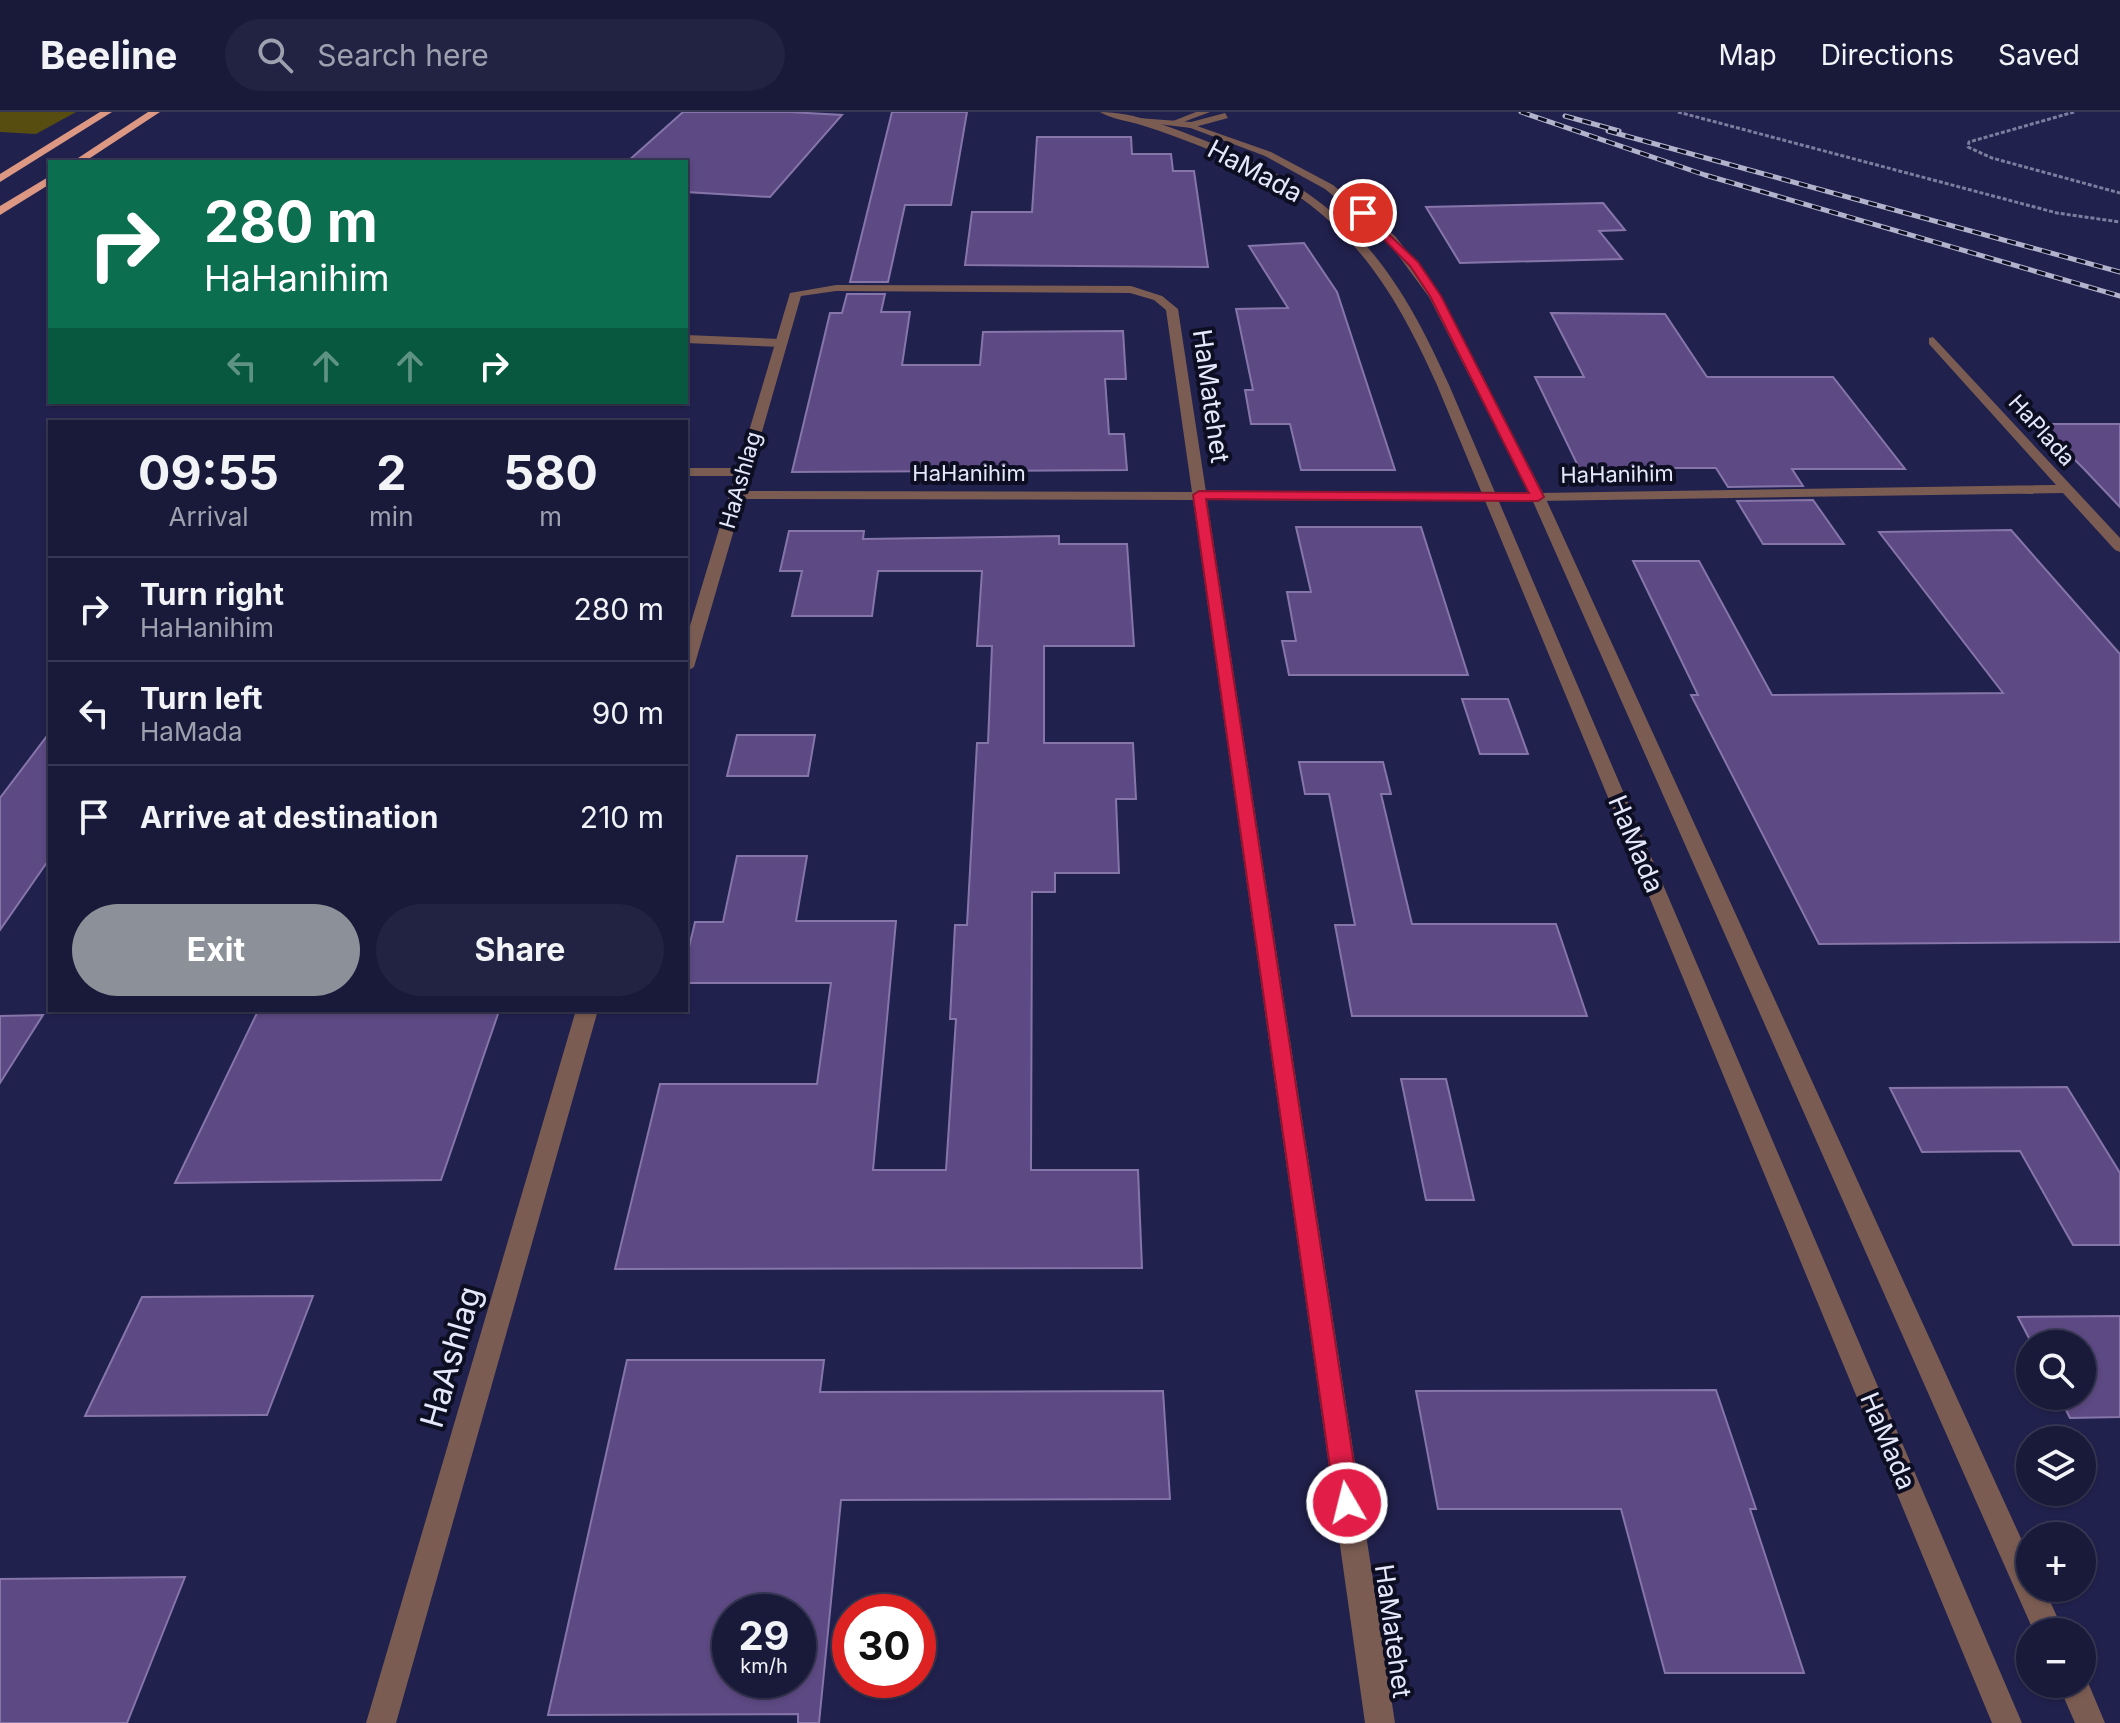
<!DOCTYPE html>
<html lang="en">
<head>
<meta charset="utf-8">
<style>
  :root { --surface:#19193a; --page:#222242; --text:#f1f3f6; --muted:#9fa0af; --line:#373854; --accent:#8c9099 }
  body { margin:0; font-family:Inter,sans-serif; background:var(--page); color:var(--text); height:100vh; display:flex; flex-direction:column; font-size:30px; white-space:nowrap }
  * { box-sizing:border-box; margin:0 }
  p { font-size:26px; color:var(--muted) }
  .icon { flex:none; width:44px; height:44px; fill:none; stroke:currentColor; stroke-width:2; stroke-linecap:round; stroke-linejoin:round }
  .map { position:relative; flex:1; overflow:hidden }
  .panel { position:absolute; left:48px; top:308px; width:640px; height:592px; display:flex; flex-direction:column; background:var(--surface); border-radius:0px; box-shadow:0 2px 6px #0004,0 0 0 2px var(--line) }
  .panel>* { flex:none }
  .guide { position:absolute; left:48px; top:48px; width:640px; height:244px; border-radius:0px; box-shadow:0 2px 6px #0004,0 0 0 2px var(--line); background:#0b6e4f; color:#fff; overflow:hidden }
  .fabs { position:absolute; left:2016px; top:1218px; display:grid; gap:16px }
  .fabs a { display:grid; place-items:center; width:80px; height:80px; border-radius:50%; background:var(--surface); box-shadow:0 2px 6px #0004,0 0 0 2px var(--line); font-size:40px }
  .speed { position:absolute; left:712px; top:1482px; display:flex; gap:16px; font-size:40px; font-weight:700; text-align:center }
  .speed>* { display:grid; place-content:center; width:104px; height:104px; border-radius:50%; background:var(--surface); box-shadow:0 2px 6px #0004,0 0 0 2px var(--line); line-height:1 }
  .speed small { font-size:20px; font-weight:400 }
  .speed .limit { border:12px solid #d22; background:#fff; color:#111 }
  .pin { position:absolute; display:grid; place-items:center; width:68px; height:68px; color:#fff; margin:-34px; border:4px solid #fff; border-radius:50%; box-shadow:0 2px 8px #0007 }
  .me { position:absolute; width:88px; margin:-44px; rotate:352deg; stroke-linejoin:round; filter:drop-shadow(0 0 6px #0008) }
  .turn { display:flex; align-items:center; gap:28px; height:168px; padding:0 24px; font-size:36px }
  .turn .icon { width:104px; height:104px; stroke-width:2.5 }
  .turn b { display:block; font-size:56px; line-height:68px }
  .lanes { display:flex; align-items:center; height:76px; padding:0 24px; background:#0003; justify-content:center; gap:40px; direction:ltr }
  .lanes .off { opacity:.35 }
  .eta { display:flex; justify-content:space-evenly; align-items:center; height:136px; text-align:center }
  .eta b { font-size:48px; font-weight:700; line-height:56px }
  .cta { display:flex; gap:16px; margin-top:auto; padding:16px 24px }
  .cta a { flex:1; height:92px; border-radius:48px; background:var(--accent); color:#fff; font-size:32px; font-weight:700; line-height:92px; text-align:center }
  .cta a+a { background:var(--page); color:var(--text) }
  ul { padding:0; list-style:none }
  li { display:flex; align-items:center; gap:24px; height:104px; padding:0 24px; border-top:2px solid var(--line) }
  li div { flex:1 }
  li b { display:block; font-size:30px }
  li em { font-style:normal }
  header { display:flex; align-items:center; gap:48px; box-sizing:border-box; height:112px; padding:0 40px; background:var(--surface); border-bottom:2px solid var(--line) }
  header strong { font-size:38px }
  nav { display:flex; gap:44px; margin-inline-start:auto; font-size:28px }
  .search { width:560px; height:72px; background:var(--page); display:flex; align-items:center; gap:20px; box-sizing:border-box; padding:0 28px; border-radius:44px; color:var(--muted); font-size:30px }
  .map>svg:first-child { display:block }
  .green { fill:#584d10 }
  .building { fill:#5d4983; stroke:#8675a9; stroke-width:2; fill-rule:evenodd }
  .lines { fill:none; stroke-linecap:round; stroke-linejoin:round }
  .path { stroke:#7c7e9e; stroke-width:3; stroke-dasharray:4 2; stroke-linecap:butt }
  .service { fill:#7a5c52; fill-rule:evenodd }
  .minor { fill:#7a5c52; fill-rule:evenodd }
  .tertiary { fill:#7a5c52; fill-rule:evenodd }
  .trunk { fill:#dc9882; fill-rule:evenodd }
  .rail-casing { stroke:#b1b3cc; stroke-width:5 }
  .rail { stroke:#0d0e22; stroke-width:3; stroke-dasharray:9; stroke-linecap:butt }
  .route { fill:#e11d48; stroke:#92132f; stroke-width:2 }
  .labels { text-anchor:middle; stroke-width:8; stroke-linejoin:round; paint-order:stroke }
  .far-street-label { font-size:22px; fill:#e5e8fa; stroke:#0d0e22 }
  .street-label { font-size:26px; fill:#e5e8fa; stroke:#0d0e22 }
  .near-street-label { font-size:32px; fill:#e5e8fa; stroke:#0d0e22 }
</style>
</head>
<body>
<header>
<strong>Beeline</strong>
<div class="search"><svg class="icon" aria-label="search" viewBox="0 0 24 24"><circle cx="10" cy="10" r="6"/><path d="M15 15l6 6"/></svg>Search here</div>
<nav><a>Map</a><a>Directions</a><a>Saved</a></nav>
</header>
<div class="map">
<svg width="2120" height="1611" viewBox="0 0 2120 1611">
  <rect width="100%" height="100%" fill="#21214e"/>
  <polygon class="green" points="0,0 76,0 36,22 0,20"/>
  <g class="building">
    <polygon points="683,0 790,0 842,3 770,85 686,80 686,50 627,50"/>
    <polygon points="892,0 967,0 951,93 905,93 888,170 850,170"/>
    <polygon points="1037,25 1131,25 1132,42 1171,42 1173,59 1194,59 1208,155 965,153 972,100 1032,100"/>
    <polygon points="1603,91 1625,118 1599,119 1622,147 1460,151 1426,95"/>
    <polygon points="1304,131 1337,180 1395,358 1301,358 1290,312 1251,312 1245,278 1253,278 1236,197 1288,196 1249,134"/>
    <polygon points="847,182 885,182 881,200 910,200 902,253 980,253 983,220 1123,219 1126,267 1105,267 1109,322 1124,322 1127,358 792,360 830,201 842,201"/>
    <polygon points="1551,201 1665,202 1707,265 1833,265 1905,357 1792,357 1803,374 1728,375 1716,356 1579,356 1535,265 1584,265"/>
    <polygon points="2039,312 2120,312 2120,395 2084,357"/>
    <polygon points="1813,388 1844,432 1763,432 1737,389"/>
    <polygon points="1296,415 1421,415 1468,563 1289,563 1282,529 1296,529 1287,480 1311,480"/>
    <polygon points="2011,418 2120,542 2120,830 1819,832 1691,583 1698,583 1633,449 1699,449 1772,583 2003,581 1879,420"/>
    <polygon points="789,419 864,419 863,427 1059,424 1059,432 1127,432 1134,534 1044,534 1044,631 1133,631 1136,687 1116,687 1119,761 1055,761 1055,780 1032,780 1031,1058 1138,1058 1142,1156 615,1157 660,972 817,972 831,871 686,871 686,848 695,810 723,810 737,744 807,744 796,809 896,809 873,1058 946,1058 956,907 950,907 955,813 967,813 977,631 988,631 992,534 977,534 982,459 878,459 872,504 792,504 802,459 780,459"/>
    <polygon points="1462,587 1508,587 1528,642 1480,642"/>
    <polygon points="50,620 50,746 0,818 0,686"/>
    <polygon points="737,623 815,623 808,664 727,664"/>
    <polygon points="1299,650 1383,650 1391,682 1381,682 1412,812 1556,812 1587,904 1352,904 1335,813 1355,813 1329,682 1305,682"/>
    <polygon points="499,899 441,1068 175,1071 257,901"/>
    <polygon points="43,903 0,971 0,904"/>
    <polygon points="1401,967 1446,967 1474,1088 1426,1088"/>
    <polygon points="2067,975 2120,1061 2120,1133 2073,1133 2020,1039 1922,1040 1890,976"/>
    <polygon points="313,1184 267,1303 85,1304 142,1185"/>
    <polygon points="2120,1204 2120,1305 2070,1306 2059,1284 2082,1284 2082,1232 2032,1232 2018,1205"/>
    <path d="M627,1248h197l-4,32 343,-1 7,108 -329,1 -22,223h-21v-9l-250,1zM730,1500h68v68h-68z"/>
    <polygon points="1716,1278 1756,1397 1750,1397 1804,1561 1665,1561 1621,1397 1438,1397 1416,1279"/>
    <polygon points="185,1465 127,1611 0,1611 0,1467"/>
  </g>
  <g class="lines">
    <g class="path">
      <polyline points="1678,0 2057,101 2120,110"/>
      <polyline points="2074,0 1969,30 1968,35 1992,46 2120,81"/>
    </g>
    <g class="service">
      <polygon points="1225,1 1228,6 1191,16 1133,9 1138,6 1191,10"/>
      <polygon points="686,223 781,227 787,231 781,235 686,231"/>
    </g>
    <g class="minor">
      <polygon points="1196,0 1210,0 1178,12 1173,9"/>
      <path d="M836,173l295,1 31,10 16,13 28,183 332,1 518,-8 -127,-141v-6l4,-1 187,201v14l-5,-2 -52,-57 -525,8 -331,-1 188,1223h-30l-172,-1223 -450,-1 -49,168 -8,5v-33l49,-163h-49v-8h52l52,-175zM836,179l294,2 24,7 12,10 26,182 -447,-1 56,-195z"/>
      <polygon points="576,898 598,898 396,1611 366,1611"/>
    </g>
    <g class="tertiary">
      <path d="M1100,0c34,0 70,15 101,27 137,54 189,114 248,246l573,1338h-30l-555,-1338c-52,-117 -104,-187 -227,-235 -23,-9 -46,-18 -69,-25 -13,-4 -29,-6 -41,-13z"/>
      <polygon points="1180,8 1271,40 1333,73 1395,124 1441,184 1545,385 2030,1446 2030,1476 2044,1476 2064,1520 2034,1520 1531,385 1429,185 1387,128 1325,77 1265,44 1180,12"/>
      <polygon points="2082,1561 2084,1561 2105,1611 2075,1611 2058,1572 2082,1572"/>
    </g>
    <g class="trunk">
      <polygon points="100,0 112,0 0,70 0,62"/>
      <polygon points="148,0 160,0 84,50 72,50"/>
      <polygon points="50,64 50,72 0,103 0,94"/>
    </g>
    <g class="rail-casing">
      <g id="rail">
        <polyline points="1521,0 1705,63 2120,184"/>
        <polyline points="1565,4 1619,19"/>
        <polyline points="1608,19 2120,160"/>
      </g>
    </g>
    <use href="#rail" class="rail"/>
  </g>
  <polygon class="route" points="1363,98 1418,150 1441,184 1544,385 1538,389 1206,387 1360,1391 1356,1399 1347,1402 1338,1399 1335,1391 1193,383 1199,379 1529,381 1430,184 1410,154 1360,103"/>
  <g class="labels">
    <g class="far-street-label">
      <text transform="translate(2042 318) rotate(48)" y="8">HaPlada</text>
      <text x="969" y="369">HaHanihim</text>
      <text transform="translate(1617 362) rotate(-1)" y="8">HaHanihim</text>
      <text transform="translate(740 368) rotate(-74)" y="8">HaAshlag</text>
    </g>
    <g class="street-label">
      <text transform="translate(1255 59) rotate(28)" y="9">HaMada</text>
      <text transform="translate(1211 284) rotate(82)" y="9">HaMatehet</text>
      <text transform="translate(1636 732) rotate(67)" y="9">HaMada</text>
      <text transform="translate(1888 1329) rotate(67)" y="9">HaMada</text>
      <text transform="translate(1393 1519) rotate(82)" y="9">HaMatehet</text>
    </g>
    <g class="near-street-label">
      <text transform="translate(451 1245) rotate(-74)" y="11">HaAshlag</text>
    </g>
  </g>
</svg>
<div class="fabs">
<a><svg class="icon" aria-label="search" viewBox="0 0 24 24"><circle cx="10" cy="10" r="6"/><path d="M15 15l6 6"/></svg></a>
<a><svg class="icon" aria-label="layers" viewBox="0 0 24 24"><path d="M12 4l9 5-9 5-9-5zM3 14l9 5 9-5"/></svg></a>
<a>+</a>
<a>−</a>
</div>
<div class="speed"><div>29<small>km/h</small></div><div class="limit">30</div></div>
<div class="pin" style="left:1363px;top:101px;background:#d93025"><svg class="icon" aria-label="arrive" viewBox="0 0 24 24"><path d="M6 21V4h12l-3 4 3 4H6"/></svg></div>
<svg class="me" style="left:1347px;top:1391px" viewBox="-20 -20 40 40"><circle r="17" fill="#e11d48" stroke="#fff" stroke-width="3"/><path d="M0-11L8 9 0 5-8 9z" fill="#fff"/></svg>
<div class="guide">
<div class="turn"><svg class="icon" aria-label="right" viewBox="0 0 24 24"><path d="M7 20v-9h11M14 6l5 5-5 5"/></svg><div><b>280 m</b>HaHanihim</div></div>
<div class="lanes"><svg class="icon off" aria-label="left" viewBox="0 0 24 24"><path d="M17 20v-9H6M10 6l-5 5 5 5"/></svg><svg class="icon off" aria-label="ahead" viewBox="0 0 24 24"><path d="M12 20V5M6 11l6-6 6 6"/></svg><svg class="icon off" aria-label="ahead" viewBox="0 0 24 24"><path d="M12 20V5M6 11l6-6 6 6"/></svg><svg class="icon" aria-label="right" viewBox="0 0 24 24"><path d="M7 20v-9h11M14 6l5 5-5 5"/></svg></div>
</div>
<section class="panel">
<div class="eta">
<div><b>09:55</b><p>Arrival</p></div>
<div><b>2</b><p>min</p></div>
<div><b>580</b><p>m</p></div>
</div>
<ul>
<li><svg class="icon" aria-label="right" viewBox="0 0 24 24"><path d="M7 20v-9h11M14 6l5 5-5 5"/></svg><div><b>Turn right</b><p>HaHanihim</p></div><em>280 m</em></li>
<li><svg class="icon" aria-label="left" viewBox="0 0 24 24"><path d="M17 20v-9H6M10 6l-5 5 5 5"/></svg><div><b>Turn left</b><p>HaMada</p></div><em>90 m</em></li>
<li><svg class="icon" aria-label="arrive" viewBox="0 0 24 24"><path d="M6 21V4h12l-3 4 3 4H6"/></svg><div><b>Arrive at destination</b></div><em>210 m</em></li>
</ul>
<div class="cta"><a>Exit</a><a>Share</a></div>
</section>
</div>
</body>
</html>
